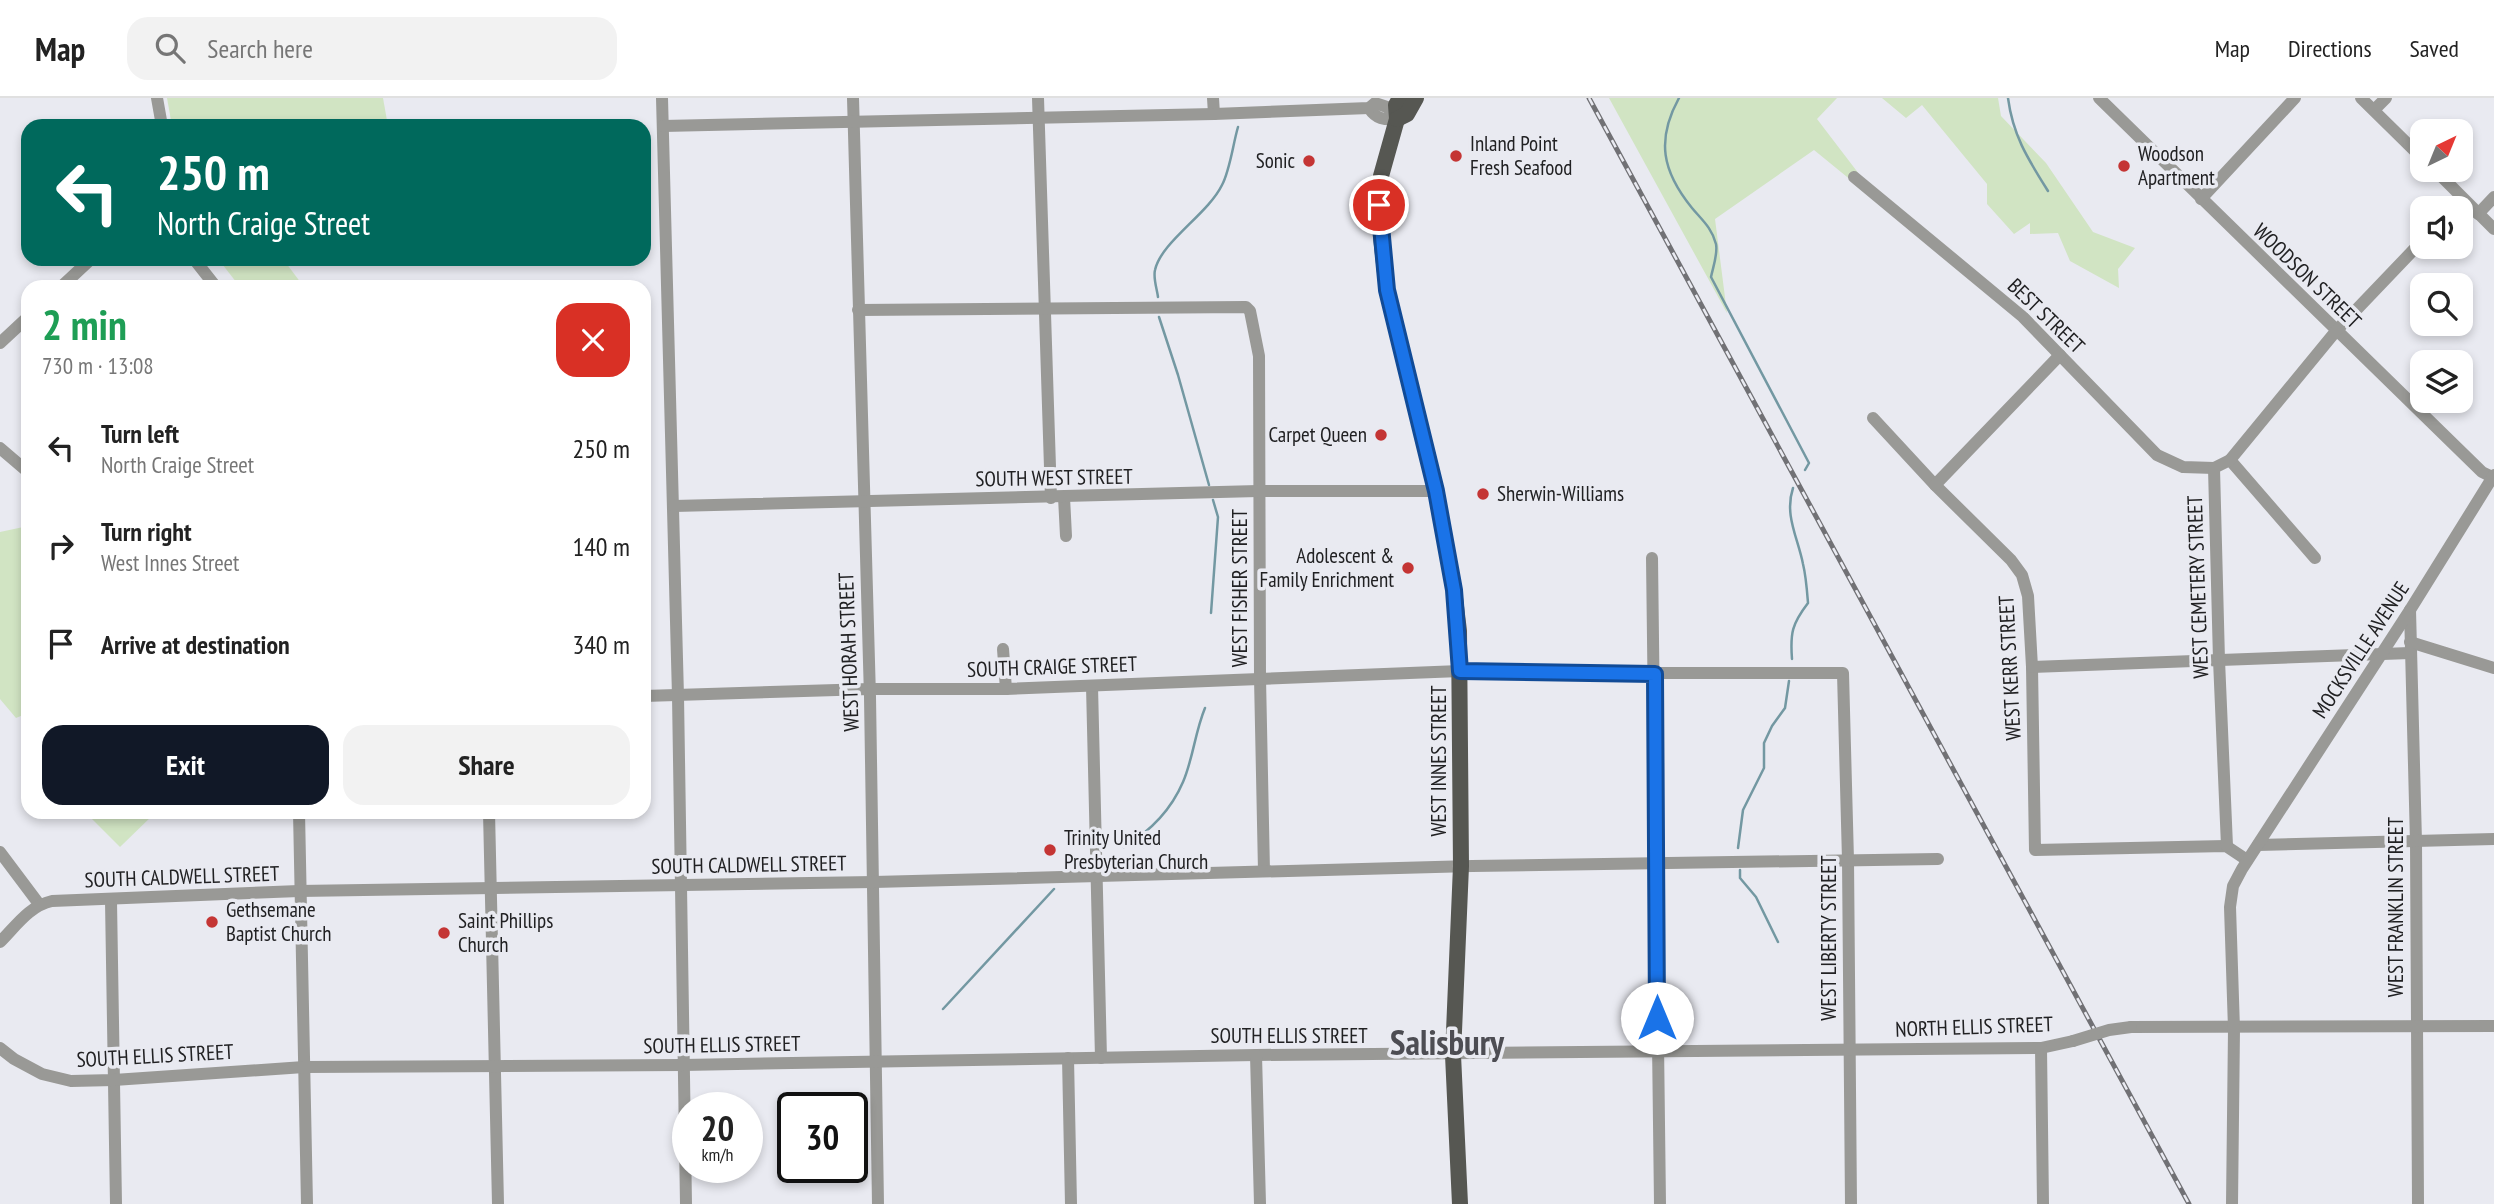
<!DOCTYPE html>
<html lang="en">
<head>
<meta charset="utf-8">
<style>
  :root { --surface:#fff; --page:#f2f2f2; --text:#222; --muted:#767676; --line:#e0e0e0; --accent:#111827 }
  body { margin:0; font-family:"PT Sans Narrow",sans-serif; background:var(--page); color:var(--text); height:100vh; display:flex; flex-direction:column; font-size:26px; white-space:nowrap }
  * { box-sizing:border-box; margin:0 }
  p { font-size:23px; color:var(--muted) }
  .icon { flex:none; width:38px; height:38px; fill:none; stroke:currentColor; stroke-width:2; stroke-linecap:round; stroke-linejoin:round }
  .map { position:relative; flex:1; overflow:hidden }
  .panel { position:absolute; left:21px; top:182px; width:630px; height:539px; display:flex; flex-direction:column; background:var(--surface); border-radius:21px; box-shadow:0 4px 10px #0003 }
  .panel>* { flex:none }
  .guide { position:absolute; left:21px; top:21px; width:630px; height:147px; border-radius:21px; box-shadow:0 4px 10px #0003; background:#00695c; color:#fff; overflow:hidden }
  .needle { width:46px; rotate:43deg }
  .controls { position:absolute; left:2410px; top:21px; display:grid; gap:14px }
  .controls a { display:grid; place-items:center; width:63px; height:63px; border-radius:14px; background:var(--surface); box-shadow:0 4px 10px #0003; font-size:35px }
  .speed { position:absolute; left:672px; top:994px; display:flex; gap:14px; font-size:35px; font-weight:700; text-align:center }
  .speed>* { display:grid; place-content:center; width:91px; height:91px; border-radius:50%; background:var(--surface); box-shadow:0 4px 10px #0003; line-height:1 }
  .speed small { font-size:18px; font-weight:400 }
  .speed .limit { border:4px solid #111; border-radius:10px; background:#fff; color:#111 }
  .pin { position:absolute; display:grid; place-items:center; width:60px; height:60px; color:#fff; margin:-30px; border:4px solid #fff; border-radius:50%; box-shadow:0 2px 7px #0007 }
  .me { position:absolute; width:77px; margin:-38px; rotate:0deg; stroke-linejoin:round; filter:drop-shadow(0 0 5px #0008) }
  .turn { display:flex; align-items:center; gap:24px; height:147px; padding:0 21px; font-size:32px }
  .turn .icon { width:91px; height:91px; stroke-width:2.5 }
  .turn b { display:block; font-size:49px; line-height:60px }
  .round { display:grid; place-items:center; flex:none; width:74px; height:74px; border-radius:21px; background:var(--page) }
  .headline { display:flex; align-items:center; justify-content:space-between; height:119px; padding:0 21px }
  h1 { font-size:42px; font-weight:700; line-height:52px; color:#1e9e55 }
  .button { display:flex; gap:14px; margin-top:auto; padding:14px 21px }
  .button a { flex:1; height:80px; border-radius:21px; background:var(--accent); color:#fff; font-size:28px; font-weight:700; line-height:80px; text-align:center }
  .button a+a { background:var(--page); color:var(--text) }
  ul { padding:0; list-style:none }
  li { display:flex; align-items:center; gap:21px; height:98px; padding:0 21px }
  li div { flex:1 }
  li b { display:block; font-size:26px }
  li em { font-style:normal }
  header { display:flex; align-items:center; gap:42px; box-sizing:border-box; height:98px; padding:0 35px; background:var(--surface); border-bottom:2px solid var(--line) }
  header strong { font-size:33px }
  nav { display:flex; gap:38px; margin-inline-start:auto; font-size:24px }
  .search { width:490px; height:63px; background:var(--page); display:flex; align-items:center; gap:18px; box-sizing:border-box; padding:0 24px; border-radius:21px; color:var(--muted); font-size:26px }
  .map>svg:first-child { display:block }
  .green { fill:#d1e4c3 }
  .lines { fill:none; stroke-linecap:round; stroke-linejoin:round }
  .stream { stroke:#7398a2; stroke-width:2.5 }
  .minor { stroke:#999996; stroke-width:12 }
  .major { stroke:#565752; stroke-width:16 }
  .rail-casing { stroke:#717175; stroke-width:5 }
  .rail { stroke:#e9eaf1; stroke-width:2.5; stroke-dasharray:8; stroke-linecap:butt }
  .minor-bridge { stroke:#999996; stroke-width:12 }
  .route-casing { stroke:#114b97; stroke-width:18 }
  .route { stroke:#1a73e8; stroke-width:12 }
  .poi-dot { fill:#c43534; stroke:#e9eaf1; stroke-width:2.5 }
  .labels { text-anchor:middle; stroke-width:7; stroke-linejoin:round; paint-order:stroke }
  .poi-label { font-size:21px; fill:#212123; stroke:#e9eaf1; text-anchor:start }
  .street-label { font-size:21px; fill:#212123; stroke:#e9eaf1 }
  .town-label { font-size:35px; font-weight:bold; fill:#4d4d53; stroke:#e9eaf1 }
</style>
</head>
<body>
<header>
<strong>Map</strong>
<div class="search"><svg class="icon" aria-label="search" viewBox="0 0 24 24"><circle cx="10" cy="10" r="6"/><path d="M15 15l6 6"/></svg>Search here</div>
<nav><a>Map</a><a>Directions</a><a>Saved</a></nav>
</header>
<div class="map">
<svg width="2494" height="1106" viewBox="0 0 2494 1106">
  <rect width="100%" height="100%" fill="#e9eaf1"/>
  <g class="green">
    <polygon points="167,0 383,0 388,28 172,28"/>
    <polygon points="1609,0 1837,0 1817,21 1859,76 1852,83 1814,52 1715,121 1727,215"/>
    <polygon points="1882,0 1998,0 2001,18 2046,65 2093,134 2135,150 2118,171 2119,190 2070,163 2058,135 2030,136 2030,125 2014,136 1987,106 1987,86 1922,7 1906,20"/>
    <polygon points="283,161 304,189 240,189 219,162"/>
    <polygon points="28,428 28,615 16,620 0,601 0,434"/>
    <polygon points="90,714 156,714 120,749 89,718"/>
  </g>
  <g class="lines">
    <g class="stream">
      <path d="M1679,0c-23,42 -17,73 13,110 10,12 20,20 24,36 2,10 -3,23 -5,33l98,186 -4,7"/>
      <path d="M2008,0c5,38 20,61 40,93"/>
      <path d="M1158,199c-1,-8 -5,-19 -3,-27 6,-28 53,-56 67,-85 8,-15 11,-41 16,-58"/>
      <polyline points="1159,219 1178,277 1209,387"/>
      <polyline points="1211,515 1218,419 1213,402"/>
      <path d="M1792,561c-2,-26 0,-35 16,-56 -1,-13 -2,-27 -5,-39 -5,-26 -19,-49 -10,-76"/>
      <path d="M1124,749c25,-15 47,-37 59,-65 10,-23 12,-50 22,-74"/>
      <polyline points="1738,750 1743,712 1764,670 1764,645 1772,628 1785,610 1789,583"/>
      <polyline points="1740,772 1740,780 1756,799 1778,844"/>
      <polyline points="943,911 1054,791"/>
    </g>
    <g class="minor">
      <polyline points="157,0 162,28"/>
      <polyline points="662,0 678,598 686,1106"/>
      <polyline points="853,0 870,599 878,1106"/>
      <polyline points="1038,0 1051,400"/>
      <polyline points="1213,0 1214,16"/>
      <polyline points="2099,0 2482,374 2494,380"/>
      <polyline points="2361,0 2422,60"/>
      <path d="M1369,10c7,11 15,12 28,11"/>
      <polyline points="2374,12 2386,0"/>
      <polyline points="663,28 1214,16 1369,10 1375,5 1387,9 1397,21"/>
      <polyline points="2435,72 2494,131"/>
      <polyline points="1854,79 2023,219 2157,357 2183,369 2214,370"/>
      <polyline points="2201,101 2295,0"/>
      <polyline points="2478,116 2494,99"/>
      <polyline points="194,161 216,189"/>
      <polyline points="61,189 91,161"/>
      <polyline points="858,212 1246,209 1250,213 1259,258 1260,580 1264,773"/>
      <polyline points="0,245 28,219"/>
      <polyline points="1873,320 1935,387 2011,462 2022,477 2028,498 2032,569 2035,752 2226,748 2247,762"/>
      <polyline points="0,350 28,374"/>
      <polyline points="2230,362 2315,460"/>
      <polyline points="1935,387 2060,257"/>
      <polyline points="1064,399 1066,438"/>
      <polyline points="674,408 1258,393 1436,393"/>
      <polyline points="1652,460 1660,1106"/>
      <polyline points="2410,512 2416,744 2418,1106"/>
      <polyline points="2410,544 2494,570"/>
      <polyline points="1003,551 1006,591"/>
      <polyline points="2032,569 2410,555"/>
      <polyline points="1092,588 1101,960"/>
      <polyline points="644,598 870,591 1006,591 1460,573 1655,575 1843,575 1848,762 1851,1106"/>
      <polyline points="299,714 307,1106"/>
      <polyline points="489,714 498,1106"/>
      <polyline points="2258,747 2494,741"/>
      <polyline points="2227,748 2219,562 2214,370 2230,362 2336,233 2422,143"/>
      <polyline points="0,754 39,806"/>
      <polyline points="111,803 116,1106"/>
      <path d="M0,844c16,-16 29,-36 52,-41l247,-10 575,-9 598,-16 466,-7"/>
      <polyline points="2131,929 2494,928"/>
      <polyline points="0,950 14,961 42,976 71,983 114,982 304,969 683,967 1256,957 2041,950 2073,943"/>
      <polyline points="2041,950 2043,1106"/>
      <polyline points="1256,957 1260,1106"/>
      <polyline points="1068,960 1071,1106"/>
      <polyline points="2232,1106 2234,931 2230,809 2233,788 2242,771 2410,512 2494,377"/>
    </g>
    <g class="major">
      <polyline points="1400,0 1396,7 1397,21 1381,78 1379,107 1381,139 1387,192 1436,393 1454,492 1459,533 1461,768 1453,957 1460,1106"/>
      <polyline points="1397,21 1407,16 1416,0"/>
    </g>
    <g class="rail-casing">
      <polyline id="rail" points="1589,0 2189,1106"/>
    </g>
    <use href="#rail" class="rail"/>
    <polyline class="minor-bridge" points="2073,943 2109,932 2131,929"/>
  </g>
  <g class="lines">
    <g class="route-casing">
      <polyline id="route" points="1379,107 1387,192 1436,393 1454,492 1460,573 1655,576 1657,920"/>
    </g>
    <use href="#route" class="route"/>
  </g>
  <g class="poi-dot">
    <circle cx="1456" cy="58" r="7"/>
    <circle cx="1309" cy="63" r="7"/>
    <circle cx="2124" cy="68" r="7"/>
    <circle cx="1381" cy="337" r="7"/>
    <circle cx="1483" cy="396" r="7"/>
    <circle cx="1408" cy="470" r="7"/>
    <circle cx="1050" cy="752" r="7"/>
    <circle cx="212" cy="824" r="7"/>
    <circle cx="444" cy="835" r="7"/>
  </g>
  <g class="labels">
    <g class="poi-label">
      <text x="1470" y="53">Inland Point<tspan x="1470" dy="24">Fresh Seafood</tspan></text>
      <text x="2138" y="63">Woodson<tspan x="2138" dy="24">Apartment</tspan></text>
      <text x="1295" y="70" text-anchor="end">Sonic</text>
      <text x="1367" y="344" text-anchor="end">Carpet Queen</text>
      <text x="1497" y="403">Sherwin-Williams</text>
      <text x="1394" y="465" text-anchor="end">Adolescent &amp;<tspan x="1394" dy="24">Family Enrichment</tspan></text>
      <text x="1064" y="747">Trinity United<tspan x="1064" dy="24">Presbyterian Church</tspan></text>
      <text x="226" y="819">Gethsemane<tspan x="226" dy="24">Baptist Church</tspan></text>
      <text x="458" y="830">Saint Phillips<tspan x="458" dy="24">Church</tspan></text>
    </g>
    <g class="street-label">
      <text transform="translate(2307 178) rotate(44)" y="7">WOODSON STREET</text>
      <text transform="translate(2046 218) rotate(44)" y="7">BEST STREET</text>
      <text transform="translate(1054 380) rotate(-1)" y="7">SOUTH WEST STREET</text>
      <text transform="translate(2198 489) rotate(-92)" y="7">WEST CEMETERY STREET</text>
      <text transform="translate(1240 490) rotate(-90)" y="7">WEST FISHER STREET</text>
      <text transform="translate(2361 552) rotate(-57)" y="7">MOCKSVILLE AVENUE</text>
      <text transform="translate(849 554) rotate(-92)" y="7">WEST HORAH STREET</text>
      <text transform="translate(1052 569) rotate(-2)" y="7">SOUTH CRAIGE STREET</text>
      <text transform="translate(2010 570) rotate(-93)" y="7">WEST KERR STREET</text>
      <text transform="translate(1439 663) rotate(-90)" y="7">WEST INNES STREET</text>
      <text transform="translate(749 767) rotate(-1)" y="7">SOUTH CALDWELL STREET</text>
      <text transform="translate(182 779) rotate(-2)" y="7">SOUTH CALDWELL STREET</text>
      <text transform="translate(2396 809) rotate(-90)" y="7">WEST FRANKLIN STREET</text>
      <text transform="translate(1829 840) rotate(-90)" y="7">WEST LIBERTY STREET</text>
      <text transform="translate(1974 929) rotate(-2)" y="7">NORTH ELLIS STREET</text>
      <text x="1289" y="945">SOUTH ELLIS STREET</text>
      <text transform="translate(722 947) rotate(-1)" y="7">SOUTH ELLIS STREET</text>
      <text transform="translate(155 958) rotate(-3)" y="7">SOUTH ELLIS STREET</text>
    </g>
    <g class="town-label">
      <text x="1447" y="957">Salisbury</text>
    </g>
  </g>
</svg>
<div class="controls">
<a><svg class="needle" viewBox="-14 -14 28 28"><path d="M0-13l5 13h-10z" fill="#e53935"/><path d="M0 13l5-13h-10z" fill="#767676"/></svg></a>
<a><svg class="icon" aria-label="sound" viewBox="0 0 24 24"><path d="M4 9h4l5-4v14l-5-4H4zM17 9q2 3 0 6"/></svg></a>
<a><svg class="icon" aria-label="search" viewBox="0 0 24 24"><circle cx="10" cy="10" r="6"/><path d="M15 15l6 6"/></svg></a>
<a><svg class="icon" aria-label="layers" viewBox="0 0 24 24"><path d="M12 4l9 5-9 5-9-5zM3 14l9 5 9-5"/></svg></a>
</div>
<div class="speed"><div>20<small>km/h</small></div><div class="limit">30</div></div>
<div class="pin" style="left:1379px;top:107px;background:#d93025"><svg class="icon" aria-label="arrive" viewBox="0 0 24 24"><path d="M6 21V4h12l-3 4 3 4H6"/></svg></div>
<svg class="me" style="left:1657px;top:920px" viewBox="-20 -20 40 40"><circle r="19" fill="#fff"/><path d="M0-13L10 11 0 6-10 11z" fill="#1a73e8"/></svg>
<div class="guide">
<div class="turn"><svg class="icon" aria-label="left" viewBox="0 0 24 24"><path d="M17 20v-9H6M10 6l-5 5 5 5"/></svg><div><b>250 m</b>North Craige Street</div></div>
</div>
<section class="panel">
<div class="headline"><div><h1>2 min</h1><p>730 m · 13:08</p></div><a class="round" style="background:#d93025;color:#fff"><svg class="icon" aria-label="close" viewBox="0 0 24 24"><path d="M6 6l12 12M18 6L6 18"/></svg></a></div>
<ul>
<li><svg class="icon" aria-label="left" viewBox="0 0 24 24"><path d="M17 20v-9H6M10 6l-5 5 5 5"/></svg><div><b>Turn left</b><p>North Craige Street</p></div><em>250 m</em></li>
<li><svg class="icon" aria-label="right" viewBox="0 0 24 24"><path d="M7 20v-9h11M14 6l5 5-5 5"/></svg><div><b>Turn right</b><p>West Innes Street</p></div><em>140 m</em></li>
<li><svg class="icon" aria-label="arrive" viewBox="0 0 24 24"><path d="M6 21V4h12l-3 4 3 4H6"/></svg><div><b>Arrive at destination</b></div><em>340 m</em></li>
</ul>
<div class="button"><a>Exit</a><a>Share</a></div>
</section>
</div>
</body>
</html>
